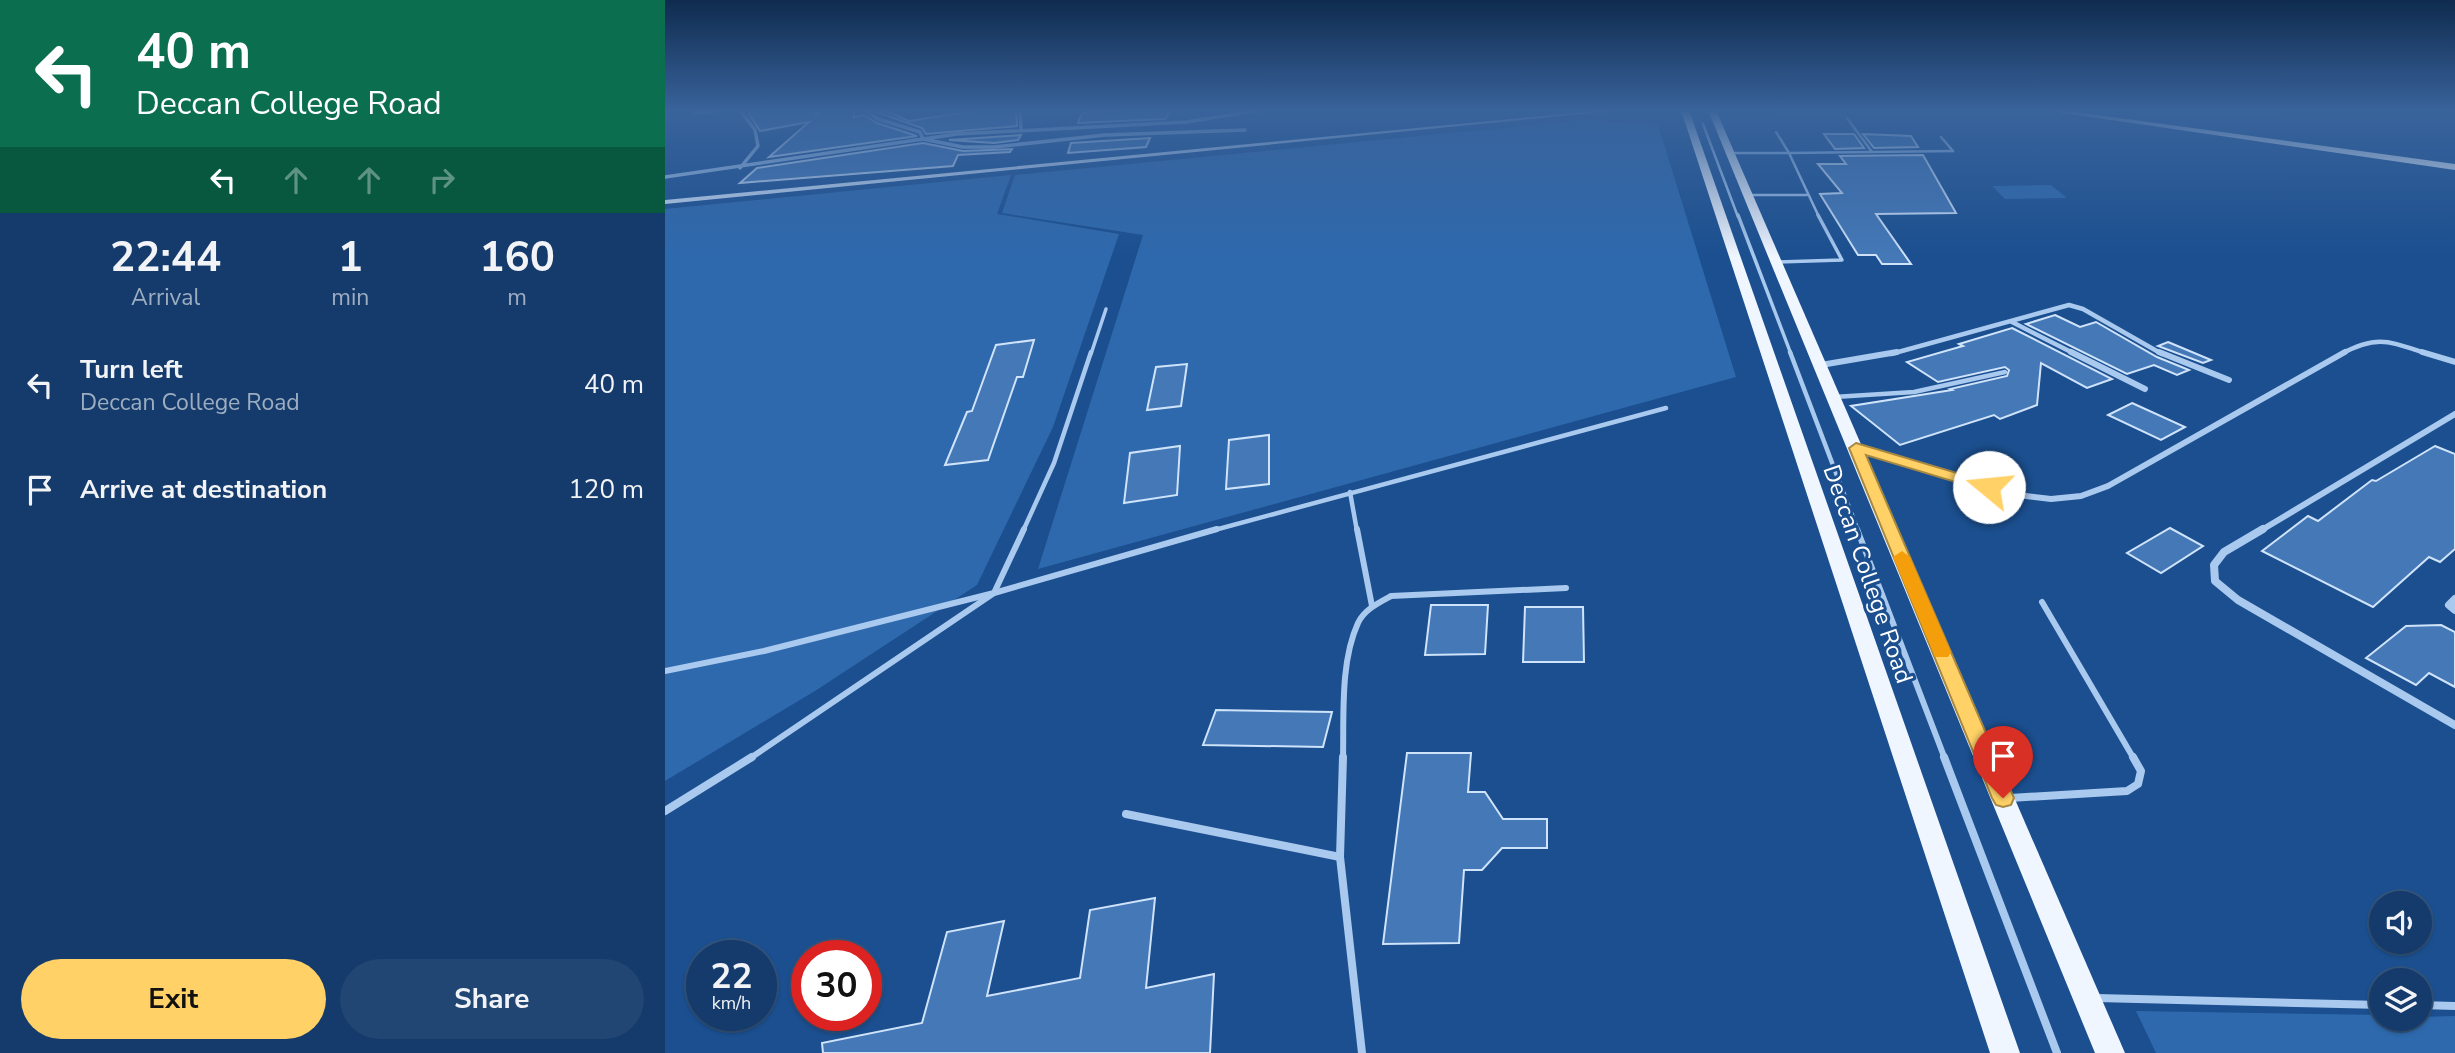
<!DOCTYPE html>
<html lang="en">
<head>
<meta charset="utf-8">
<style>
  :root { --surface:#143b6b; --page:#214673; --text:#f1f3f6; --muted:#9dadc1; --line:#33557e; --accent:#ffd166 }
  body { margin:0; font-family:"Nunito Sans",sans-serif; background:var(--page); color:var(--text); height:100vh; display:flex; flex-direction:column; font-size:26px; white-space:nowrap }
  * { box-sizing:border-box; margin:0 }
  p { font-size:23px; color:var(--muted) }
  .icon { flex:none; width:38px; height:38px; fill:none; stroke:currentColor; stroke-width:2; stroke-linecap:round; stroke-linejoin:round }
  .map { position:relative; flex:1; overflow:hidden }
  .details { display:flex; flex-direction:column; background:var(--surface); width:665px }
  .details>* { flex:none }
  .guide { background:#0b6e4f; color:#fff; overflow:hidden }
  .fabs { position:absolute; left:1704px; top:891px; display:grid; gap:14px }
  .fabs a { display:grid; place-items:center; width:63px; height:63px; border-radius:50%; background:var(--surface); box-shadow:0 2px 5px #0004,0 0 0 2px var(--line); font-size:35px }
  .speed { position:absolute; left:21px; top:940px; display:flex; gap:14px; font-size:35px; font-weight:700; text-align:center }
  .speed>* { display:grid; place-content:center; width:91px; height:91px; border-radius:50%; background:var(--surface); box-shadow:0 2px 5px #0004,0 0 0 2px var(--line); line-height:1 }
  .speed small { font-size:18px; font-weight:400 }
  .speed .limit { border:10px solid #d22; background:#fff; color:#111 }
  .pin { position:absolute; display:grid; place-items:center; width:60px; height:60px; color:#fff; margin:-72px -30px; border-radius:50% 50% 50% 0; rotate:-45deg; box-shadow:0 0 7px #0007 }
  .pin .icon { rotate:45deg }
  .me { position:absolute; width:77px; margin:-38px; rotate:287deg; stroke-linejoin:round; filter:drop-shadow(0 0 5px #0008) }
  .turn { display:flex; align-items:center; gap:24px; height:147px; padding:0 21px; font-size:32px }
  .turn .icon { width:91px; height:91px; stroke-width:2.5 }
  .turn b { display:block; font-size:49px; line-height:60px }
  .lanes { display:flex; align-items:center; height:66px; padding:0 21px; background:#0003; justify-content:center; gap:35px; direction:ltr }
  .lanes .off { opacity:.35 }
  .eta { display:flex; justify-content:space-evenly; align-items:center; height:119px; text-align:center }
  .eta b { font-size:42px; font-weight:700; line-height:49px }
  .button { display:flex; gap:14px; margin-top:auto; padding:14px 21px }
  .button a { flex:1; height:80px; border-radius:42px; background:var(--accent); color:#111; font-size:28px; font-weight:700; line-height:80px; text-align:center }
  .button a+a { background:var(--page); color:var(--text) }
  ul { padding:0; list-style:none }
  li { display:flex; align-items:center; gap:21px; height:105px; padding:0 21px }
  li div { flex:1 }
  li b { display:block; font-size:26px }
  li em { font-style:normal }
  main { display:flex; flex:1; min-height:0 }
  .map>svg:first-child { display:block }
  .green { fill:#2e69ad }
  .building { fill:#4478b7; stroke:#cfe3fa; stroke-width:2 }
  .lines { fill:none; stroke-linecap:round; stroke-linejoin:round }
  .lane-far4 { stroke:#a9c9ee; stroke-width:2.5 }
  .lane-far3 { stroke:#a9c9ee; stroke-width:3.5 }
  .lane-far2 { stroke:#a9c9ee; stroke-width:4.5 }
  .lane-far1 { stroke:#a9c9ee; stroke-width:6 }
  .lane { stroke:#a9c9ee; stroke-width:8 }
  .street-far3 { stroke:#a9c9ee; stroke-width:3.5 }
  .street-far2 { stroke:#a9c9ee; stroke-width:4.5 }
  .street-far1 { stroke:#a9c9ee; stroke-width:6 }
  .street { stroke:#a9c9ee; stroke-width:8 }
  .secondary { fill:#d6e6fa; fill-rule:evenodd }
  .primary { fill:#f0f6ff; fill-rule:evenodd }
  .route { fill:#ffd166; stroke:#a68842; stroke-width:2 }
  .slow { fill:#f59e0b }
  .labels { text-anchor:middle; stroke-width:6; stroke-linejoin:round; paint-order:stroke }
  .street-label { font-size:24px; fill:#fff; stroke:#1b4f8f }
</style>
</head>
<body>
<main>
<section class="details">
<div class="guide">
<div class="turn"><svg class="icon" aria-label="left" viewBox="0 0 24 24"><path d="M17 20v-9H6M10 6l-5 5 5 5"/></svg><div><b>40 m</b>Deccan College Road</div></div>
<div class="lanes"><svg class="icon" aria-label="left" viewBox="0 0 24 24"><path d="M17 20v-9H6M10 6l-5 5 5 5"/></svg><svg class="icon off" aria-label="ahead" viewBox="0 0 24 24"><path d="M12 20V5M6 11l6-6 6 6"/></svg><svg class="icon off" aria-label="ahead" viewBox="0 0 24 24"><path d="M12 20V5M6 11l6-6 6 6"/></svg><svg class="icon off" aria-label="right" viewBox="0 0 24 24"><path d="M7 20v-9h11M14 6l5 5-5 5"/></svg></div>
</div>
<div class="eta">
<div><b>22:44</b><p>Arrival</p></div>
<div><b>1</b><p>min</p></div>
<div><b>160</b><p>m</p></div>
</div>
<ul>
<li><svg class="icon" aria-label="left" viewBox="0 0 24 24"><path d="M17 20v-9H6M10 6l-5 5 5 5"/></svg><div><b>Turn left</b><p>Deccan College Road</p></div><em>40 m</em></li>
<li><svg class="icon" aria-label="arrive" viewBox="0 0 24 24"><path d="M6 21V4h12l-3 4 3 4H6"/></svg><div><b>Arrive at destination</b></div><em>120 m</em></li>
</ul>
<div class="button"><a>Exit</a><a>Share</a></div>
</section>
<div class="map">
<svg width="1790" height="1053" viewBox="0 0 1790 1053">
  <rect width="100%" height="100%" fill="#1b4f8f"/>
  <g class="green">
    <polygon points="921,120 993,125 1071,377 373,569 478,235 337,213 350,175"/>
    <polygon points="346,175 332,214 454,234 388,427 312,585 150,691 0,781 0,209"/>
    <polygon points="1386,185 1402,198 1340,199 1327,186"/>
    <polygon points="1471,1011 1717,1015 1717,1018 1790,1016 1790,1053 1491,1053"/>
  </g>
  <g class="building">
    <polygon points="87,110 151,110 151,115 158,110 189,110 189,117 199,115 212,123 252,136 104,157 144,122 95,131 84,114"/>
    <polygon points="219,110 244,121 314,110 351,110 352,126 261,134 257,128 211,112"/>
    <polygon points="460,110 507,110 500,119 413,123 417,113"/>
    <polygon points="1159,134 1189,134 1199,148 1170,149"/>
    <polygon points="1198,134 1246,136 1253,147 1209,148"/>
    <polygon points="356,135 353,140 329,143 284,140"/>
    <polygon points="485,138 481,147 403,153 406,143"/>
    <polygon points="258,143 298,151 347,149 345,152 293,155 288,166 75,183 92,168"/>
    <polygon points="1258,155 1291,213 1211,214 1246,264 1217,264 1211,255 1193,255 1155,194 1177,193 1153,164 1181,164 1175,156"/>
    <polygon points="1390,315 1415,327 1431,322 1492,357 1524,370 1512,375 1489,365 1462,374 1361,324"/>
    <polygon points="1347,328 1447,379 1422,388 1376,363 1372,405 1335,419 1329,415 1235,445 1186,406 1287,390 1285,389 1342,376 1344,370 1340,367 1273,382 1242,362 1298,346 1294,344"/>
    <polygon points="369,340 358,377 352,377 323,460 280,465 302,412 307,411 331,345"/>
    <polygon points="1503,342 1546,360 1538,363 1493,346"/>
    <polygon points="522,364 516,406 482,410 491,367"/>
    <polygon points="1467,403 1520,427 1496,440 1443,415"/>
    <polygon points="604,435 604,484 561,489 564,440"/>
    <polygon points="515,446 512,495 459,503 465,453"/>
    <polygon points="1770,446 1790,454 1790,549 1775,562 1764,557 1708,607 1597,551 1643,516 1653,521 1707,480 1711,481"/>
    <polygon points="1505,528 1538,546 1496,573 1462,553"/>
    <polygon points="766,605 823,605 820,654 760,655"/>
    <polygon points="860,607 918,607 919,662 858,662"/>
    <polygon points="1776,625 1790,632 1790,687 1764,673 1751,685 1701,658 1741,626"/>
    <polygon points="551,710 667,712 658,747 538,745"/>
    <polygon points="742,753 806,753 803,792 820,792 838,819 882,819 882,848 837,848 817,870 799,870 794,943 718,944"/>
    <polygon points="490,898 481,988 549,974 545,1053 158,1053 157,1043 257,1023 282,932 339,921 322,996 415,978 425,910"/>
  </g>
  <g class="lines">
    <g class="lane-far4">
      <polyline points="1182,118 1207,152"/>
      <polyline points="1038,124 1073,217"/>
      <polyline points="1111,132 1124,153"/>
      <polyline points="1276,137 1288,151"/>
      <polyline points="1066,153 1124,153"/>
      <polyline points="1084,195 1142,195"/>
      <polyline points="1154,217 1124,153 1288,151"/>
    </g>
    <g class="lane-far3">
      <polyline points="1073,215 1126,354"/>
      <polyline points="1113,262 1177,260 1153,215"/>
      <polyline points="426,354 441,309"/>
    </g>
    <g class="lane-far2">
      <polyline points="1125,352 1193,531"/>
      <polyline points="1169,397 1249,392 1340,372"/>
      <polyline points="685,492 692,531"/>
      <polyline points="358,531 389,463 426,352"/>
      <polyline points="546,531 1001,408"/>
    </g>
    <g class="lane-far1">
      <polyline points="692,529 707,606"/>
      <polyline points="1192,529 1280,759"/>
      <polyline points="1377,602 1469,759"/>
      <polyline points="0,671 99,651 329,593 359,529"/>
      <polyline points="84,759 329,593 552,529"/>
      <path d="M678,759c1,-42 -3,-97 15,-136 6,-13 20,-20 33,-27l175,-8"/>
    </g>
    <g class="lane">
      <polyline points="1279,757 1392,1053"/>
      <polyline points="1345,798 1462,791 1473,784 1476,771 1468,757"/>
      <polyline points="0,811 87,757"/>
      <polyline points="461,814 675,857 697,1053"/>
      <polyline points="675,857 678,757"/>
      <polyline points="1432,998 1717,1005"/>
      <polyline points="1755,1005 1790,1006"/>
    </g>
    <g class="street-far3">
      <polyline points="75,110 90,130 93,146 75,168"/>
      <polyline points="200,110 213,119 255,132 258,139 298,147 329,147 440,135 580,130"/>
      <polyline points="355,110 356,128"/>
      <polyline points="30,113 57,110"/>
      <polyline points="0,177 292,134 521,122 596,110"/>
    </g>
    <g class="street-far2">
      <polyline points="1347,322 1410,354"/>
      <polyline points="1226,354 1404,305 1418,309 1497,354"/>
      <path d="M1676,354c38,-20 49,-12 87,0"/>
    </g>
    <g class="street-far1">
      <polyline points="1406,352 1480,389"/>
      <polyline points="1494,352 1564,380"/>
      <polyline points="1757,352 1790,362"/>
      <polyline points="1156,365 1232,352"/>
      <polyline points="1191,448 1353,495 1386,499 1416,496 1443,486 1680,352"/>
      <polyline points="1595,531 1790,414"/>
    </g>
    <g class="street">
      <polyline points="1598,529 1559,552 1549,565 1550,581 1573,600 1790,725"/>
      <polyline points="1790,599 1784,605 1790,610"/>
    </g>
    <polygon class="secondary" points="939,110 957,110 0,204 0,200"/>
    <g class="primary">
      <polygon points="1016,110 1024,110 1355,1053 1325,1053"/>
      <polygon points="1043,110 1051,110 1460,1053 1430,1053"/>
      <polygon points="1378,110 1396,110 1790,164 1790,170"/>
    </g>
  </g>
  <linearGradient id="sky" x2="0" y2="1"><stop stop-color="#0f2b4f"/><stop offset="0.43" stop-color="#39639b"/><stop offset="1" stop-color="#39639b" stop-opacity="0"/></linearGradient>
  <rect width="1790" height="257" fill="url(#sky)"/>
  <polygon class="route" points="1191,443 1329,484 1331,487 1324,492 1201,455 1349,798 1346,805 1338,807 1331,805 1327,798 1184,448"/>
  <polygon class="slow" points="1237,551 1245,557 1286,652 1283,657 1270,657 1268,652 1228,557"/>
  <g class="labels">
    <g class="street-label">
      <text transform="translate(1203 574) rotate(71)" y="8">Deccan College Road</text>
    </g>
  </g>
</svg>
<div class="fabs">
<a><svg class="icon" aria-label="sound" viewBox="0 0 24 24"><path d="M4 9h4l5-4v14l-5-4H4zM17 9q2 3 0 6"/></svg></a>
<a><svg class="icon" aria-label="layers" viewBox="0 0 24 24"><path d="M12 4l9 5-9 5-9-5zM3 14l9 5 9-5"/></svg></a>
</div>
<div class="speed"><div>22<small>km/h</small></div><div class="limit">30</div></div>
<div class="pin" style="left:1338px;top:798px;background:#d93025"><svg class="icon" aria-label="arrive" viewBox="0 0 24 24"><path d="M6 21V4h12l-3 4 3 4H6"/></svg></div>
<svg class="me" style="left:1324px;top:487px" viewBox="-20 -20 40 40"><circle r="19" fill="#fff"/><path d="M0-13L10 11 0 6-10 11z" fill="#ffd166"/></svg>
</div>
</main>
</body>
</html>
